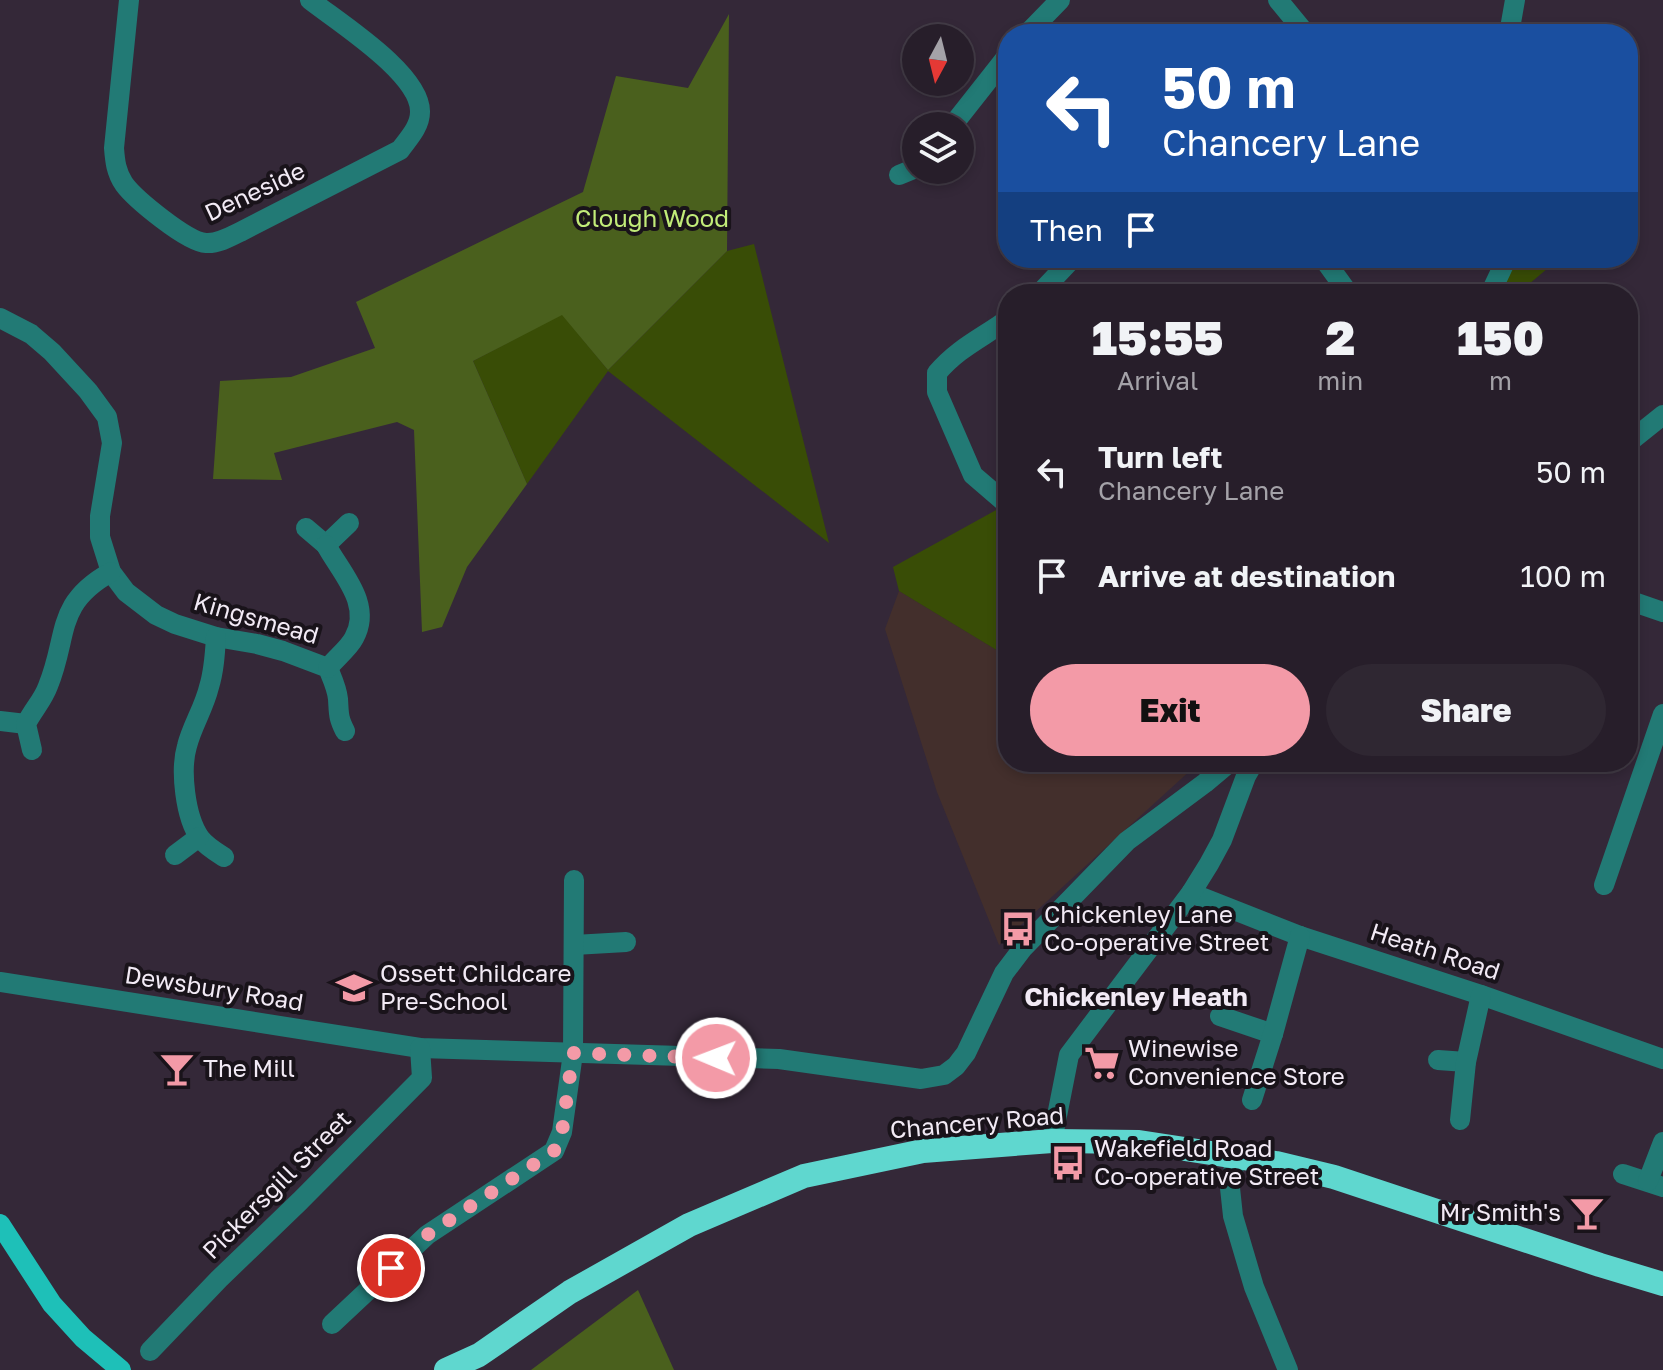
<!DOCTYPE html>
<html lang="en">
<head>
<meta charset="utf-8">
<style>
  :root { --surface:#271e2a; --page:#2f2732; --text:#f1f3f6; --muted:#a4a2a8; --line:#433c47; --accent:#f39aa7 }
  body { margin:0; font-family:"Golos Text",sans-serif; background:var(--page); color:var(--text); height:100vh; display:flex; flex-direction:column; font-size:30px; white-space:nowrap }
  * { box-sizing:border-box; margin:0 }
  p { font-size:26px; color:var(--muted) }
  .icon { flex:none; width:44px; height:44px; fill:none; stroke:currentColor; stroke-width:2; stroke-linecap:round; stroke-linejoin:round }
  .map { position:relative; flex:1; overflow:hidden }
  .panel { position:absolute; left:998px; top:284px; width:640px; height:488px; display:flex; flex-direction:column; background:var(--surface); border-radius:32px; box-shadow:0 4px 12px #0003,0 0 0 2px var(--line) }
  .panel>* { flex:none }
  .hud { position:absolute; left:998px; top:24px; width:640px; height:244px; border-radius:32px; box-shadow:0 4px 12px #0003,0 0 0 2px var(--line); background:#1a4fa0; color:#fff; overflow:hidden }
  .needle { width:52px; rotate:187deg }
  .fabs { position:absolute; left:902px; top:24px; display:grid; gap:16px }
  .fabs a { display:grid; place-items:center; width:72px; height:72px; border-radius:50%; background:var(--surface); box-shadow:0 4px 12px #0003,0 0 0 2px var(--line); font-size:40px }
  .pin { position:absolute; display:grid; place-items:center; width:68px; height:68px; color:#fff; margin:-34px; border:4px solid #fff; border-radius:50%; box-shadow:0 2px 8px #0007 }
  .me { position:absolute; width:88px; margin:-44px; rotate:271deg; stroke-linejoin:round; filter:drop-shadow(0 0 6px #0008) }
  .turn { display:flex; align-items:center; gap:28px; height:168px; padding:0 32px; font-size:36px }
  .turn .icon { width:104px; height:104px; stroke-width:2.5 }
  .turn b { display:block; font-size:56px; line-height:68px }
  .then { display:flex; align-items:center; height:76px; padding:0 32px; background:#0003; gap:16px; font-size:30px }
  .eta { display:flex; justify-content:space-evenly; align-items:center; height:136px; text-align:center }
  .eta b { font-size:48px; font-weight:800; line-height:56px }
  .primary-button { display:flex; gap:16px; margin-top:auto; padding:16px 32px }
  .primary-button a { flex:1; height:92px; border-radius:48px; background:var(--accent); color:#111; font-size:32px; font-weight:800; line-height:92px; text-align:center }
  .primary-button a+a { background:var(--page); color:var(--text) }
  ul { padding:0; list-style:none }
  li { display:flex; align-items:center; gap:24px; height:104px; padding:0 32px }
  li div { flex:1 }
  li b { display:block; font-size:30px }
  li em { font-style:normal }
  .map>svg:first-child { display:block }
  .industrial { fill:#432f2c }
  .green { fill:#394d06 }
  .forest { fill:#4a601d }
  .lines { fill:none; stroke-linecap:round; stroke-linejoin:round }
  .minor { stroke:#227a75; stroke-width:20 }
  .major { stroke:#1ec0b8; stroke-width:20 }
  .highway { stroke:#5fd7cf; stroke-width:24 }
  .route { stroke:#f39aa7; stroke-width:14; stroke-dasharray:0 25.2 }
  .labels { text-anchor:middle; stroke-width:8; stroke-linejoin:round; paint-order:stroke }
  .street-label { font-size:24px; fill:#f2eaf5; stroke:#19131a }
  .park-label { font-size:24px; fill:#c2ec79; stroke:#19131a }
  .poi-label { font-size:24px; fill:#f2eaf5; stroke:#19131a; text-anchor:start }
  .neighbourhood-label { font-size:26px; font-weight:bold; fill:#f2eaf5; stroke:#19131a }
</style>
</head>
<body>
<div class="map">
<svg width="1663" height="1370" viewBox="0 0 1663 1370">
  <rect width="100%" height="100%" fill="#342838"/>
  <polygon class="industrial" points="899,591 1008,657 1008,762 1183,762 1193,768 999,945 937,792 885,629"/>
  <g class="green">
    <polygon points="754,244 829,543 608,371 527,484 473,361 562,314 608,370 727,251"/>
    <polygon points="1507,258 1560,258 1517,294 1490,294"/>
    <polygon points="1007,504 1008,505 1008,657 899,591 893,567"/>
  </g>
  <g class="forest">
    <polygon points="729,14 727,251 608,370 562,315 473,361 527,484 467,567 442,627 422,632 414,430 397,422 274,453 282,480 213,479 220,381 291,377 375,348 356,302 583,192 616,76 688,88"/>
    <polygon points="638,1290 674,1370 531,1370"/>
  </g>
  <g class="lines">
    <g class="minor">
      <path d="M129,0l-15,148c1,13 2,24 10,36 11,15 63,58 82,59 12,1 26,-7 36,-12l158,-81c8,-11 20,-23 20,-38 1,-38 -82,-90 -110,-112"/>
      <polyline points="1278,0 1306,34"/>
      <polyline points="1027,34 1060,0"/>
      <polyline points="1509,34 1515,0"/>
      <polyline points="952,126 1008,55"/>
      <polyline points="899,175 916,168"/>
      <polyline points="1323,258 1349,294"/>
      <polyline points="1039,294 1073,258"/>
      <polyline points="1490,294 1507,258"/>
      <path d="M0,318l31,16 21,18 36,39 19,26 5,26 -12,73v21l11,35 15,20 30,23 19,9 41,13 41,7 26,7 45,17c4,10 9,20 10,31 1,15 0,18 7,32"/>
      <path d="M1008,319c-26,19 -50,29 -71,54v19l36,83 35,30"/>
      <polyline points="1628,443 1663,415"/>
      <polyline points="306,528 326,545 349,523"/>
      <path d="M326,545c15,28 47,59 28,93 -5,10 -19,21 -26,30"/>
      <polyline points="1628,600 1663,612"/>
      <path d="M216,637c-1,17 -2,34 -7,50 -5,21 -17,39 -22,59 -7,24 -2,71 13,92 6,8 16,14 24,19"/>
      <polyline points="0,721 26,724"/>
      <path d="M32,750l-6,-26c7,-14 17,-24 22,-38 21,-51 6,-82 63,-114"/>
      <polyline points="175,855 199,837"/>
      <polyline points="1604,885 1663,714"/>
      <polyline points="1191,893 1300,936 1481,995 1663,1059"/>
      <polyline points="574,945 626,942"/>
      <polyline points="0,982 420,1048 779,1059 921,1079 944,1075 956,1066 966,1053 1004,973 1023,948 1127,841 1205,783 1230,762"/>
      <polyline points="1220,1016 1273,1034"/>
      <polyline points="1438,1060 1466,1062"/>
      <polyline points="1252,1100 1273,1034 1300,936"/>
      <polyline points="1460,1120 1466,1062 1481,995"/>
      <polyline points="1052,1141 1069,1055 1191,893 1209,864 1222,840 1246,776 1254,762"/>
      <polyline points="1236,1156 1230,1188 1233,1216 1254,1287 1288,1370"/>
      <polyline points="1623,1174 1663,1187"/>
      <polyline points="1648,1181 1663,1142"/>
      <polyline points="332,1324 427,1235 554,1151 562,1132 573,1053 574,880"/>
      <polyline points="150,1351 219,1279 300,1201 422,1078 420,1048"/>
    </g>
    <polyline class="major" points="0,1224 52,1304 83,1338 121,1370"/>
    <polyline class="highway" points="446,1370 479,1355 570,1292 689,1225 804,1176 923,1151 1052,1141 1139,1142 1276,1163 1334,1177 1600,1265 1663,1284"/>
  </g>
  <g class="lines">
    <polyline class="route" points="391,1268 427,1235 554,1151 562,1132 573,1053 716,1058"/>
  </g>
  <defs>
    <g id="bus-bare" transform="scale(2.76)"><path d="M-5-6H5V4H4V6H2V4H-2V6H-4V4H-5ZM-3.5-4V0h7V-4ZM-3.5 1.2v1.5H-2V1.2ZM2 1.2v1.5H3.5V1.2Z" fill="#f39aa7" stroke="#19131a" stroke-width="2.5" paint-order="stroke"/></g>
    <g id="school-bare" transform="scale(2.76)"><path d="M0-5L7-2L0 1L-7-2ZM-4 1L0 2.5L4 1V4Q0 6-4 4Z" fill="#f39aa7" stroke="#19131a" stroke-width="2.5" paint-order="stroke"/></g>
    <g id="supermarket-bare" transform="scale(2.76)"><path d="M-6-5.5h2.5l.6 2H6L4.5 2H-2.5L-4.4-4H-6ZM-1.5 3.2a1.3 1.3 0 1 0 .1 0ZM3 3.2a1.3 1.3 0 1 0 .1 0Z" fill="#f39aa7" stroke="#19131a" stroke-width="2.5" paint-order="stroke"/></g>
    <g id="bar-bare" transform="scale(2.76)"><path d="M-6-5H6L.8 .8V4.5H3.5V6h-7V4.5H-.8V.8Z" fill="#f39aa7" stroke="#19131a" stroke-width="2.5" paint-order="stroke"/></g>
  </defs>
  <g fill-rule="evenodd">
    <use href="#bus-bare" x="1018" y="929"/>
    <use href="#school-bare" x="354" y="988"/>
    <use href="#supermarket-bare" x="1102" y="1063"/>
    <use href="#bar-bare" x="177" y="1069"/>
    <use href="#bus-bare" x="1068" y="1163"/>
    <use href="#bar-bare" x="1587" y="1213"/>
  </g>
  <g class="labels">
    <g class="street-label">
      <text transform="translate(255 192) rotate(-25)" y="8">Deneside</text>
      <text transform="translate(256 619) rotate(16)" y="8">Kingsmead</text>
      <text transform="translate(1435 952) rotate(18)" y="8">Heath Road</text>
      <text transform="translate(214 989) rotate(9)" y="8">Dewsbury Road</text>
      <text transform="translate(977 1123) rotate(-5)" y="8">Chancery Road</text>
      <text transform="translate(277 1185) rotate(-45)" y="8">Pickersgill Street</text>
    </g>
    <g class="park-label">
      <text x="652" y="227">Clough Wood</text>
    </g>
    <g class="poi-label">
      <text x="1044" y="923">Chickenley Lane<tspan x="1044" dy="28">Co-operative Street</tspan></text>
      <text x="380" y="982">Ossett Childcare<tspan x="380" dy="28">Pre-School</tspan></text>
      <text x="1128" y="1057">Winewise<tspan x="1128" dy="28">Convenience Store</tspan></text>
      <text x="203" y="1077">The Mill</text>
      <text x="1094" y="1157">Wakefield Road<tspan x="1094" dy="28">Co-operative Street</tspan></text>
      <text x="1561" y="1221" text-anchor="end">Mr Smith's</text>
    </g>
    <g class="neighbourhood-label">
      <text x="1136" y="1006">Chickenley Heath</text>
    </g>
  </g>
</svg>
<div class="fabs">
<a><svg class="needle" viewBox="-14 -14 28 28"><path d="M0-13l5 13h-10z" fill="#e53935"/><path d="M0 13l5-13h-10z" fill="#a4a2a8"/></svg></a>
<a><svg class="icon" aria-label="layers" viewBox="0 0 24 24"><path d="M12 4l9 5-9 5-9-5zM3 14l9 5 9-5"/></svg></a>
</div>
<div class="pin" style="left:391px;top:1268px;background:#d93025"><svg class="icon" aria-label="arrive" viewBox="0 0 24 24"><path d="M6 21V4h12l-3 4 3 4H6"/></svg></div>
<svg class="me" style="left:716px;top:1058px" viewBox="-20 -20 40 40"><circle r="17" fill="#f39aa7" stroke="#fff" stroke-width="3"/><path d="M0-11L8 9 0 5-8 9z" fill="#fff"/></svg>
<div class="hud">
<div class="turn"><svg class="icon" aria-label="left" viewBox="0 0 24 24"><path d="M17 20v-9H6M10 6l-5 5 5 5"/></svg><div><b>50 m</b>Chancery Lane</div></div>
<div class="then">Then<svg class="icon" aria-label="arrive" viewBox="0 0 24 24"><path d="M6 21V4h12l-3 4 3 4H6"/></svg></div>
</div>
<section class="panel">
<div class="eta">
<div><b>15:55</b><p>Arrival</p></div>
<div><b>2</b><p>min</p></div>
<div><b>150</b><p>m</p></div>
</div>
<ul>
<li><svg class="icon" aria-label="left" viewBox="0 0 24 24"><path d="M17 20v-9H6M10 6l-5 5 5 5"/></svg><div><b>Turn left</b><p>Chancery Lane</p></div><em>50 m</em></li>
<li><svg class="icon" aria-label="arrive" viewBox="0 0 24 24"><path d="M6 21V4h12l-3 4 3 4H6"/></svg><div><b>Arrive at destination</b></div><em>100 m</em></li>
</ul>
<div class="primary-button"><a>Exit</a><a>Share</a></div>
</section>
</div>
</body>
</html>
